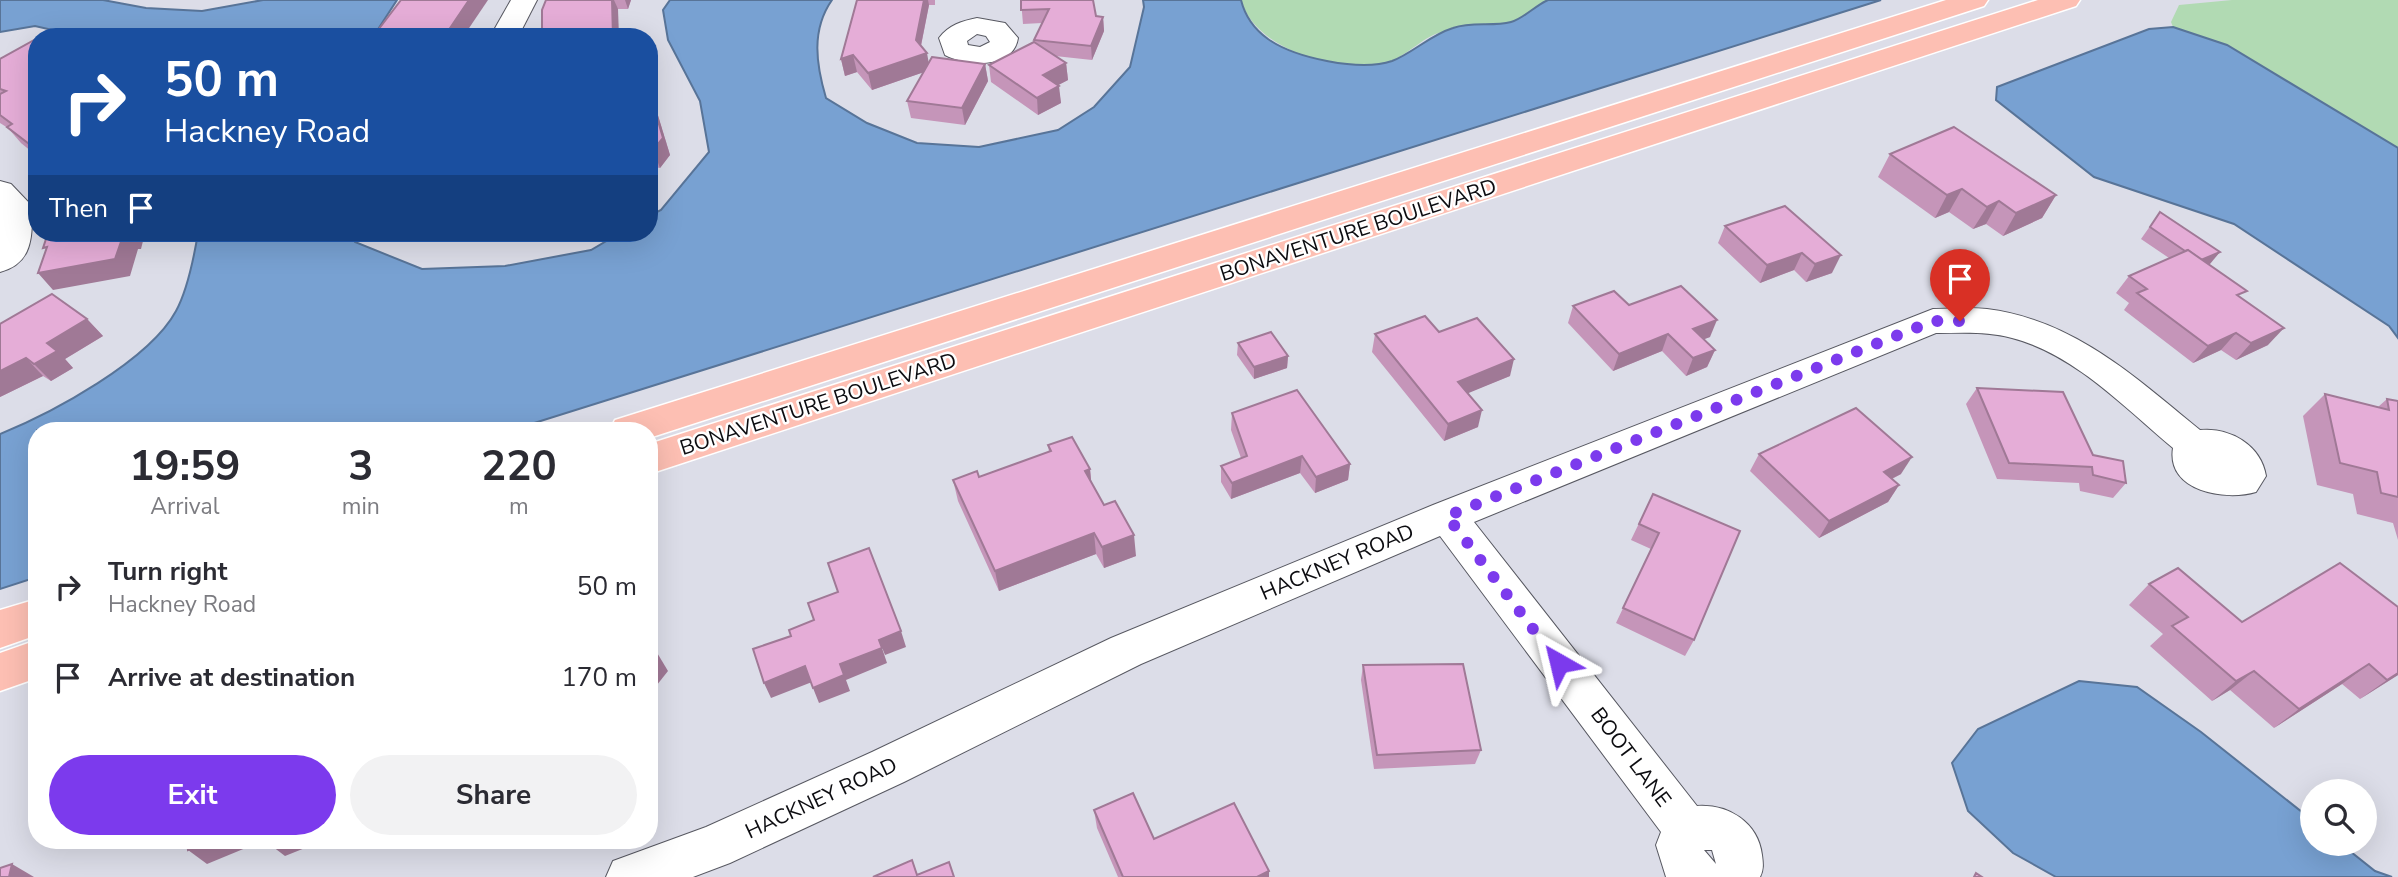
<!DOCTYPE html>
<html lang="en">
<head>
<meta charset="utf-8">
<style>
  :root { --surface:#fff; --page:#f2f2f3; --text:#2b2b33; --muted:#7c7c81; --accent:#7c3aed }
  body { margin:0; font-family:"Nunito Sans",sans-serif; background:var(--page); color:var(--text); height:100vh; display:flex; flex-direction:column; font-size:26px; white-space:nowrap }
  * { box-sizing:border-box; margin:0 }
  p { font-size:23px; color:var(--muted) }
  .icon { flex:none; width:38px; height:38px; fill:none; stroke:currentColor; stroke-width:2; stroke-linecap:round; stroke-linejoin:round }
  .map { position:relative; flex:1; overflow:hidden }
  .side { position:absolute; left:28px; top:422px; width:630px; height:427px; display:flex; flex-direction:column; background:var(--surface); border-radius:28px; box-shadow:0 7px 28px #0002 }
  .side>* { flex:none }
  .guide { position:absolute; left:28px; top:28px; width:630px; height:214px; border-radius:28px; box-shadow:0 7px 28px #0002; background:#1a4fa0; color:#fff; overflow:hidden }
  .fabs { position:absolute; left:2300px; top:779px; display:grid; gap:14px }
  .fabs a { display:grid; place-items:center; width:77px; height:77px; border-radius:50%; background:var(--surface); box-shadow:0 7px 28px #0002; font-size:35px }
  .pin { position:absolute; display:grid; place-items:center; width:60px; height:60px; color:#fff; margin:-72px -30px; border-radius:50% 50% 50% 0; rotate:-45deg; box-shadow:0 0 7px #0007 }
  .pin .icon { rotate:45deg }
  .me { position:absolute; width:77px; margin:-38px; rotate:323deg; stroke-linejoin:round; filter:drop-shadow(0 0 5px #0008) }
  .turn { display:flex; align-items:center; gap:24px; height:147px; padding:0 21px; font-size:32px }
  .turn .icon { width:91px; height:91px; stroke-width:2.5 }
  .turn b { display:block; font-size:49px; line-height:60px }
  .then { display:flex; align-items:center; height:66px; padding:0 21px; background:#0003; gap:14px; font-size:26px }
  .eta { display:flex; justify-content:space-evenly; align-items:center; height:119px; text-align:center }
  .eta b { font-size:42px; font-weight:700; line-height:49px }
  .cta { display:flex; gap:14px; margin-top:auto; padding:14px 21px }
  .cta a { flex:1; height:80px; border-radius:42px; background:var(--accent); color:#fff; font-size:28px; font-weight:700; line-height:80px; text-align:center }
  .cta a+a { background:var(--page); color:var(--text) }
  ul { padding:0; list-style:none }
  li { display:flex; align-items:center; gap:21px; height:91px; padding:0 21px }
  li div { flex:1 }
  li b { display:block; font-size:26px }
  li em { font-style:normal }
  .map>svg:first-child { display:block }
  .green { fill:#b1dab3 }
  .water { fill:#78a1d2; stroke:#587498; stroke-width:2 }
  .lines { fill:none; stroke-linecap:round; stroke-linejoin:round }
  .minor-casing { stroke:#575861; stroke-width:2 }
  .major-casing { stroke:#fff; stroke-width:3 }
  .minor { fill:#fff; fill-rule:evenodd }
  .major { fill:#fdbfb3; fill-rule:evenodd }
  .wall { fill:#c595b9 }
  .shaded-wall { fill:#a07996 }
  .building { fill:#e5add7; stroke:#a07996; stroke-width:2 }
  .route { stroke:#7c3aed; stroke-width:12; stroke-dasharray:0 21.6 }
  .labels { text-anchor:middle; stroke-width:5; stroke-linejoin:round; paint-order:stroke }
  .street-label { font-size:21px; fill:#0c0c10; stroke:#fff }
</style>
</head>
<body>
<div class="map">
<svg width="2398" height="877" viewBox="0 0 2398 877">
  <rect width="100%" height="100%" fill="#dcdde8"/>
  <g class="green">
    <path d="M1241,0h307c-12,5 -25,19 -37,22 -22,6 -46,4 -69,10 -18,4 -33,22 -51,29 -46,16 -136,-10 -150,-61z"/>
    <polygon points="2232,0 2398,0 2398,148 2227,45 2173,27 2171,22 2179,5"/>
  </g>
  <g class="water">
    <polygon points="0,0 103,0 146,8 202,11 263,0 397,0 373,37 83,37 35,26 0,32"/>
    <path d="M670,0h162c-21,30 -16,64 -6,98l41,25 50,20 62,4 79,-17 36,-23 36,-40 14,-60 -1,-7h98c4,16 13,29 27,39 27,19 92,33 124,22 21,-8 38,-26 61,-33 19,-7 39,-1 58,-6 12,-3 25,-17 37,-22h333l-1369,430h-475v147l-37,12v-155c52,-21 149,-73 176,-123 12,-22 18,-54 22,-78h153l4,9 67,27 83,-3 86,-16 29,-17h29v-17l12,-6 48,-58 -9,-51 -32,-61 -5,-30z"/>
    <polygon points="2173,27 2227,45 2398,148 2398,338 2389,326 2234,224 2094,177 1996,100 1997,87 2149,29"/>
    <polygon points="2079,681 2137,687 2201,732 2312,820 2312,844 2341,844 2375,871 2392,877 2056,877 2013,853 1968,811 1952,763 1978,729"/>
  </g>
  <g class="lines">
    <g class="minor-casing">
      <g id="minor">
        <polygon points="511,0 537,0 518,37 490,37"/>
        <path d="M977,18l28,5 13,15c-5,32 -52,28 -73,17l-6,-17c10,-13 23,-17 38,-20zM977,34l9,2 4,6 -10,5 -12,-2 -1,-4z"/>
        <path d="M0,181l11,3 21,22c0,29 2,57 -32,66z"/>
        <path d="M1933,309c18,0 36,-2 54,0 87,11 148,68 213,121 30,-3 61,15 66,46l-10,16c-30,9 -90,0 -83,-44 -48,-40 -99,-94 -161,-110 -25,-7 -50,-5 -76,-5l-462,189 223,284c31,-2 61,16 65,49 1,8 2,14 -2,22h-94l-10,-32 5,-13 -221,-296 -299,128 -237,118 -174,81 -37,14h-87l7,-16 93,-34 166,-75 239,-114 322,-133zM1704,850h8l4,14z"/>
      </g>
    </g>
    <g class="major-casing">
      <g id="major">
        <polygon points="1946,0 1988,0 1984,6 649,438 649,430 610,430 615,420"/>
        <polygon points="2038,0 2080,0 2076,6 649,474 649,444"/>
        <polygon points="37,599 37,635 0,648 0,610"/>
        <polygon points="37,640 37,678 0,691 0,653"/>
      </g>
    </g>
    <use href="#minor" class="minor"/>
    <use href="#major" class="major"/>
  </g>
  <g class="wall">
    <polygon points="546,0 631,0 628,9 618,9"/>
    <polygon points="857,0 935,0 935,5 929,5 921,46 929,63 985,64 988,81 965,125 911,118 907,101 924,72 872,90 857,72 845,76 841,59"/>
    <polygon points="1021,0 1103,17 1104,31 1092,60 1055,56 1066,63 1068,80 1058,85 1061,103 1038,115 991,82 989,65 1034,42 1034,40 1042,23 1023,24"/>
    <polygon points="37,40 37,156 21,143 8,128 0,123 0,59"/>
    <polygon points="649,86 670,155 660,168 649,166"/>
    <polygon points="1890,154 2056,195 2042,218 2003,236 1986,224 1973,229 1949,212 1935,218 1878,177"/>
    <polygon points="1785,206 1832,273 1806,282 1794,270 1760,283 1718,243 1725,226"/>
    <polygon points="2160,212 2220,252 2208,264 2241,298 2268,345 2236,360 2221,350 2193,363 2124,310 2129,303 2116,293 2129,276 2169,258 2141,239"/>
    <polygon points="439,233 459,233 453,238"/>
    <polygon points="1573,306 1710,337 1704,339 1715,350 1707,367 1686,376 1662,351 1613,371 1568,323"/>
    <polygon points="87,319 103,336 65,359 73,368 51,381 43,376 0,397 0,324"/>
    <polygon points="1439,332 1510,376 1467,393 1478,427 1444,441 1372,352 1375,334"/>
    <polygon points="1238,343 1288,356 1287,368 1254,379 1237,355"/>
    <polygon points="1977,388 2093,455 2126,483 2113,498 2080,491 2079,483 1997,479 1966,404"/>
    <polygon points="2325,394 2378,407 2387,399 2398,401 2398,540 2393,523 2357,514 2353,494 2317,485 2303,416"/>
    <polygon points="1232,413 1350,464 1348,480 1315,493 1300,473 1231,499 1221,482 1221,466 1241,458 1231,430"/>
    <polygon points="1048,445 1090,469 1091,481 1104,505 1136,556 1104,568 1096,554 999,591 958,501 953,480 979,477 1049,452"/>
    <polygon points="1759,454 1901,474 1892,479 1899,485 1888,502 1819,538 1750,471"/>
    <polygon points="1653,494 1694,640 1685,656 1616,623 1651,549 1631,540"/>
    <polygon points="2149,584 2242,622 2398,607 2398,675 2360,699 2342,684 2274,728 2230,690 2212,701 2150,646 2163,634 2129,605"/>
    <polygon points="1363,665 1481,750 1475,764 1374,769 1361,680"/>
    <polygon points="1094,810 1154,839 1269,871 1269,877 1118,877 1097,828"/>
  </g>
  <g class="shaded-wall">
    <polygon points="469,0 488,0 463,37 444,37"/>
    <polygon points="612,0 614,0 618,9 619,37 613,37"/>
    <polygon points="625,0 631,0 628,9"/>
    <polygon points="924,0 928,0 929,5 919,55 927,53 930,70 872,90 868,73 916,40"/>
    <polygon points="1103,17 1104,31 1092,60 1091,46"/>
    <polygon points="853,55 857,72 845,76 841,59"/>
    <polygon points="1066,63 1068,80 1045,92 1043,75"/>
    <polygon points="985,64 988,81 965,125 962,108"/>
    <polygon points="649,86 670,155 660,168 653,150"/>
    <polygon points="1059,86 1061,103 1038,115 1037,98"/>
    <polygon points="1962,189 1949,212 1935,218 1947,195"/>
    <polygon points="2056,195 2042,218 2003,236 2016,213"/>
    <polygon points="1999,201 1986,224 1973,229 1987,207"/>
    <polygon points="124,233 145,233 141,249 138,249 130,276 53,290 38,273"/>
    <polygon points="450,233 459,233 453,238"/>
    <polygon points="2220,252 2210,264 2190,273 2199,261"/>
    <polygon points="1802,253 1794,270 1760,283 1767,265"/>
    <polygon points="1841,255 1832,273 1806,282 1815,264"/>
    <polygon points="87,319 103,336 65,359 73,368 51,381 34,364 47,343"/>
    <polygon points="1717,320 1710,337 1686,346 1693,329"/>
    <polygon points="2284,328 2268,345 2236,360 2251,343"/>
    <polygon points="2236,333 2221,350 2193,363 2208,346"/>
    <polygon points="1668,334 1662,351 1613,371 1619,354"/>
    <polygon points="1715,350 1707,367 1686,376 1693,358"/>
    <polygon points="1288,356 1287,368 1254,379 1254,367"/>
    <polygon points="26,358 43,376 0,397 0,371"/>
    <polygon points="1514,359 1510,376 1454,399 1458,382"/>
    <polygon points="1482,410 1478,427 1444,441 1448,424"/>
    <polygon points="1302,456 1300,473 1231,499 1232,483"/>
    <polygon points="1912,457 1901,474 1873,488 1884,472"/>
    <polygon points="1350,464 1348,480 1315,493 1316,477"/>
    <polygon points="1090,469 1092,490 1085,471"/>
    <polygon points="1899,485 1888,502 1819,538 1829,521"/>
    <polygon points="1094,533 1096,554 999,591 995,571"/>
    <polygon points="1134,535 1136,556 1104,568 1102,547"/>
    <polygon points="901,631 906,647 885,655 879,640"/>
    <polygon points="882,648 887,663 846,680 850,691 819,703 813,688 840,664"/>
    <polygon points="656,651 668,671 649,695 649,659"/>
    <polygon points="2369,664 2342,684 2274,728 2299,709"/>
    <polygon points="805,666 812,682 771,698 764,683"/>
    <polygon points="2254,671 2230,690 2212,701 2236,681"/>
    <polygon points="2398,673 2398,675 2360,699 2387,680"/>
    <polygon points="649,711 654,719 649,725"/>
    <polygon points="214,840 265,840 207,864 188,850"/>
    <polygon points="274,840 325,840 285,856 268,843"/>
    <polygon points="12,864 34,877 9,877"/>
    <polygon points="1269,871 1269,877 1257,877"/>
  </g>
  <g class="building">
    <polygon points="401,0 469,0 444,37 375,37 375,34"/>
    <polygon points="546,0 612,0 613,37 542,37 542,10"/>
    <polygon points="857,0 924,0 916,40 927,53 868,73 853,55 841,59"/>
    <polygon points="1021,0 1093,0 1096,16 1103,17 1091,46 1034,40 1049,9 1021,10"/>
    <polygon points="36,39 37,40 37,150 7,127 12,124 0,115 0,94 6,91 0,89 0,59"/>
    <polygon points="1034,42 1066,63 1043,75 1059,86 1037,98 989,65"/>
    <polygon points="932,57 985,64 962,108 907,101"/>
    <polygon points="649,90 663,138 653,150 649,150"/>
    <polygon points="1954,127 2056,195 2016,213 1999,201 1987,207 1962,189 1947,195 1890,154"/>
    <polygon points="1785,206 1841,255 1815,264 1802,253 1767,265 1725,226"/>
    <polygon points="2160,212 2220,252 2201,260 2188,250 2185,251 2150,227"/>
    <polygon points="48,233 124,233 115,259 38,273 47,247 43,248"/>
    <polygon points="2188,250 2247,291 2237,295 2284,328 2251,343 2236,333 2208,346 2137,293 2147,289 2129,276"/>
    <polygon points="1681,286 1717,320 1693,329 1715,350 1693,358 1668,334 1619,354 1573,306 1614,291 1629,305"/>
    <polygon points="52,294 87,319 47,343 57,351 34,364 26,358 0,371 0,324"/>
    <polygon points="1425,316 1439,332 1477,318 1514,359 1458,382 1482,410 1448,424 1375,334"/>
    <polygon points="1271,332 1288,356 1254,367 1238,343"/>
    <polygon points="1977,388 2063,392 2093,455 2123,461 2126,483 2093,475 2092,467 2009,463"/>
    <polygon points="1297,390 1350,464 1316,477 1302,456 1232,483 1221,466 1247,456 1232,413"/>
    <polygon points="2325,394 2389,410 2387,399 2398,401 2398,497 2381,493 2377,472 2340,463"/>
    <polygon points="1856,408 1912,457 1884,472 1899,485 1829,521 1759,454"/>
    <polygon points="1072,437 1090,469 1085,471 1104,505 1115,501 1134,535 1102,547 1094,533 995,571 953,480 977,471 979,477 1051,451 1048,445"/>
    <polygon points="1653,494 1740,531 1694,640 1623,608 1659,533 1639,524"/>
    <polygon points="869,548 901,631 879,640 882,648 840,664 844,675 813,688 805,666 764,683 753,649 791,636 789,630 814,620 808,603 838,592 828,563"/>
    <polygon points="2340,563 2398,607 2398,673 2387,680 2369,664 2299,709 2254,671 2236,681 2172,626 2188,617 2149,584 2178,568 2242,622"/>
    <polygon points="649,648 656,651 649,659"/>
    <polygon points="1463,664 1481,750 1377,755 1363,665"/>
    <polygon points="1133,793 1154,839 1234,803 1269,871 1257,877 1123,877 1094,810"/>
    <polygon points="187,840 214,840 188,850"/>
    <polygon points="912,860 917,875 949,862 954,877 873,877"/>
    <polygon points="12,864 9,877 0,877 0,868"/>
    <polygon points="1976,873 1982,877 1974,877"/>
  </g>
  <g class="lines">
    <polyline class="route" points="1559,663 1447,516 1933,321 1960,321"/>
  </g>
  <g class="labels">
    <g class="street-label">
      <text transform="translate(1358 230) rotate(-18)" y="7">BONAVENTURE BOULEVARD</text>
      <text transform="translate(818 404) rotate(-18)" y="7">BONAVENTURE BOULEVARD</text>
      <text transform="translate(1337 562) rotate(-23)" y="7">HACKNEY ROAD</text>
      <text transform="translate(1631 757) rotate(53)" y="7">BOOT LANE</text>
      <text transform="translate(821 798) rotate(-25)" y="7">HACKNEY ROAD</text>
    </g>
  </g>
</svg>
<div class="fabs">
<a><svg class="icon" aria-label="search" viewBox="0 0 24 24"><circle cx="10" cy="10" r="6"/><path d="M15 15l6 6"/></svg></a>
</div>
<div class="pin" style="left:1960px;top:321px;background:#d93025"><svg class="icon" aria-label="arrive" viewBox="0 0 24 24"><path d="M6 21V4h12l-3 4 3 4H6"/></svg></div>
<svg class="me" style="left:1559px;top:663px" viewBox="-20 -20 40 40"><path d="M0-17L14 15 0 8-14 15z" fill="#7c3aed" stroke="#fff" stroke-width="4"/></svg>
<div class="guide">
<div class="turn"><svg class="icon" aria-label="right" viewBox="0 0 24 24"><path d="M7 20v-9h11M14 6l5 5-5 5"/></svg><div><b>50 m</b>Hackney Road</div></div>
<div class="then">Then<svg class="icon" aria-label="arrive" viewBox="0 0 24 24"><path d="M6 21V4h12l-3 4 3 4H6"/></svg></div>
</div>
<section class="side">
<div class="eta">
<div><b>19:59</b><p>Arrival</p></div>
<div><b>3</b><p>min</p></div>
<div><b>220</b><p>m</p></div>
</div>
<ul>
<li><svg class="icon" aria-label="right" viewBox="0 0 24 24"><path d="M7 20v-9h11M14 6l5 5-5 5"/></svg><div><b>Turn right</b><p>Hackney Road</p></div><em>50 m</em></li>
<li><svg class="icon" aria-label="arrive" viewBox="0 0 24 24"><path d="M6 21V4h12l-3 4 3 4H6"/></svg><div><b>Arrive at destination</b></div><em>170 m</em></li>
</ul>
<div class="cta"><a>Exit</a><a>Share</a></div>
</section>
</div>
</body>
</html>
